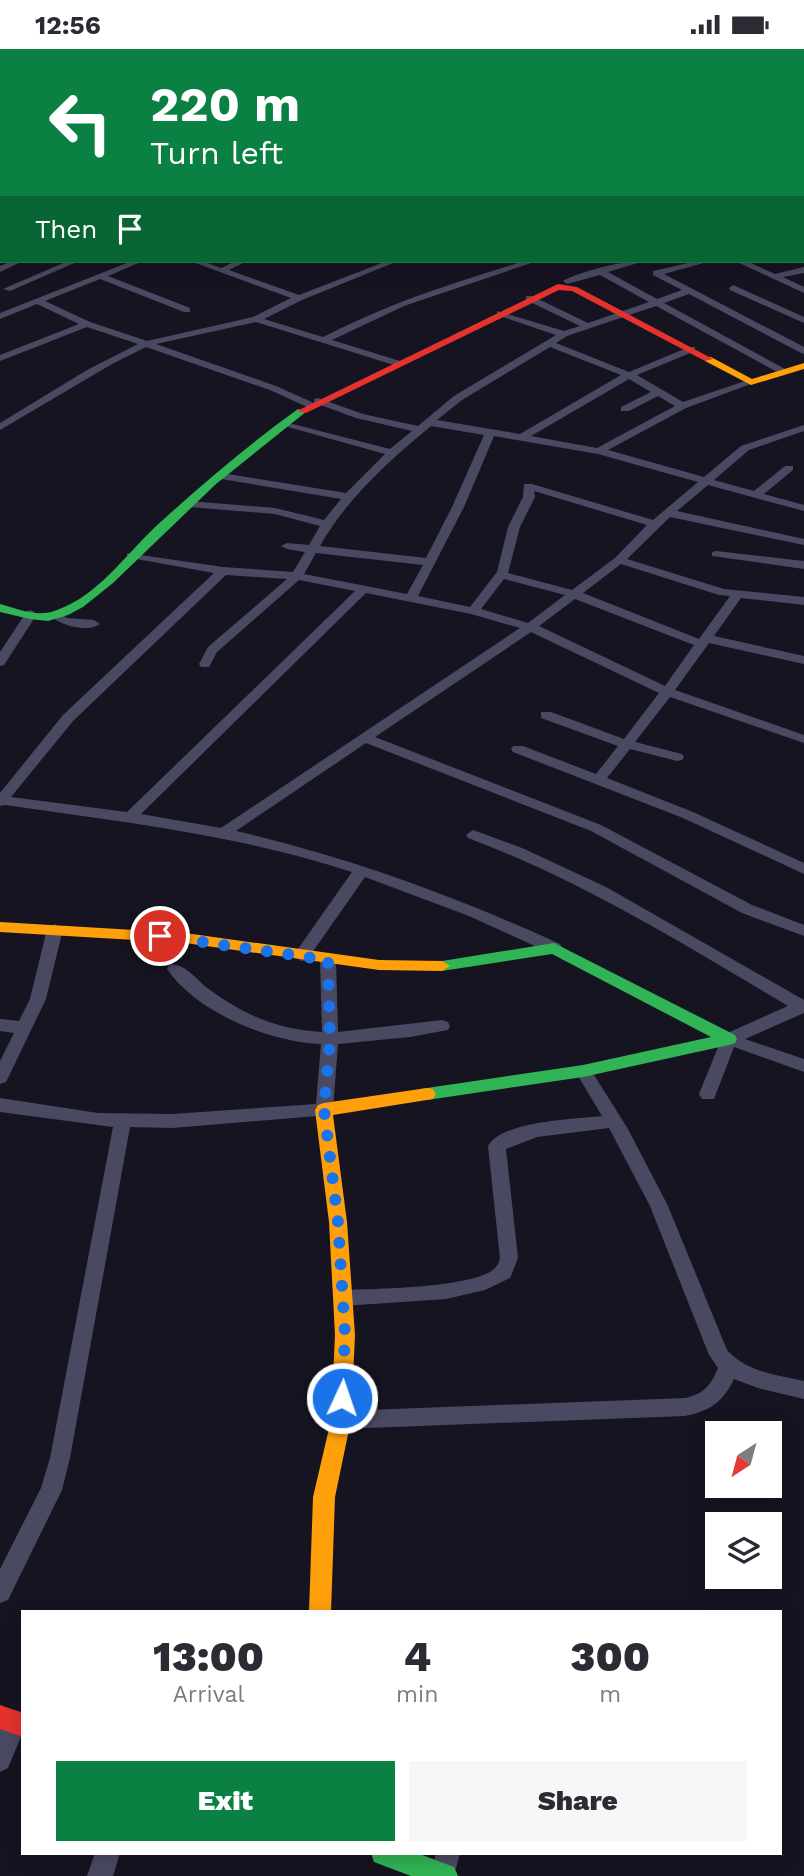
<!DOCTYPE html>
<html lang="en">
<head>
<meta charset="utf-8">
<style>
  :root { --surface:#fff; --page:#f7f7f7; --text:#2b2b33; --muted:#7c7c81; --accent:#0b8043 }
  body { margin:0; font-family:"Work Sans",sans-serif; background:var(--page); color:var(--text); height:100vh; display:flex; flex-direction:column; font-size:26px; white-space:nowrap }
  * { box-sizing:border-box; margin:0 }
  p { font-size:23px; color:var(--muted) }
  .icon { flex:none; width:38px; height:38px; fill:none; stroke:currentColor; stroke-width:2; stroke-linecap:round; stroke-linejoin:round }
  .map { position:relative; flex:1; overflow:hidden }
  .side { position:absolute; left:21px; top:1561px; width:761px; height:245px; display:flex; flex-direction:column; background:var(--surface); border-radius:0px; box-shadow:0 4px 18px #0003 }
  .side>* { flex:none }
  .hud { position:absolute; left:0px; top:0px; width:805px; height:214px; box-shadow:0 4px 18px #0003; background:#0b8043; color:#fff; overflow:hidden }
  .needle { width:46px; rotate:216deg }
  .controls { position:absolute; left:705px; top:1372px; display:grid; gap:14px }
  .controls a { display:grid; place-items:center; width:77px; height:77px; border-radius:0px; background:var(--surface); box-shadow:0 4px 18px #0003; font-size:35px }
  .pin { position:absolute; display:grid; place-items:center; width:60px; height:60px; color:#fff; margin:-30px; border:4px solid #fff; border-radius:50%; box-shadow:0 2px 7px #0007 }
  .me { position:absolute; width:77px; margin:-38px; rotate:3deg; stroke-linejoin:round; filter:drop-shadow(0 0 5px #0008) }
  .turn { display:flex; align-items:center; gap:24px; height:147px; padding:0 35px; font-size:32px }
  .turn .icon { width:91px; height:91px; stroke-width:2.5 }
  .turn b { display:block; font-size:49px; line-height:60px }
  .then { display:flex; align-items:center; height:66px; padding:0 35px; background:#0003; gap:14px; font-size:26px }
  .eta { display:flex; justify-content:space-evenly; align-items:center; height:119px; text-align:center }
  .eta b { font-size:42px; font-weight:800; line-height:49px }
  .primary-button { display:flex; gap:14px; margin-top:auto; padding:14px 35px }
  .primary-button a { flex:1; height:80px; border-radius:0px; background:var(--accent); color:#fff; font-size:28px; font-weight:800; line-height:80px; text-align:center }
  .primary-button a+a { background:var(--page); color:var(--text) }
  .status { display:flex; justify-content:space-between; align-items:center; height:49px; padding:0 35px; background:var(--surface); direction:ltr }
  .status svg { height:19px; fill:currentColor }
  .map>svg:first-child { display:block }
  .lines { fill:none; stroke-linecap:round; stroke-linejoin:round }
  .street { fill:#4a4962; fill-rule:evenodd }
  .fast { fill:#30b455; fill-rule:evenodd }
  .slow { fill:#ff9f0a; fill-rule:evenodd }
  .jam { fill:#e5322d; fill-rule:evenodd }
  .route { stroke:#1a73e8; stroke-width:12; stroke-dasharray:0 21.6 }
</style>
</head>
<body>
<div class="status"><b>12:56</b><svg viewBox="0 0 49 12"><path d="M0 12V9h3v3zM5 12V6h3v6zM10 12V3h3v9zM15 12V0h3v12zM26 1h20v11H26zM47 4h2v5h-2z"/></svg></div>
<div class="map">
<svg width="804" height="1827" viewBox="0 0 804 1827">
  <rect width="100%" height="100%" fill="#161421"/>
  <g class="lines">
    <g class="street">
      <polygon points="286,0 315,0 319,2 288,2"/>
      <polygon points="433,0 439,0 432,2"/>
      <polygon points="472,0 488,0 469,2"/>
      <polygon points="536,0 543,0 544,2 537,2"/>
      <polygon points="783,0 790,0 792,2 784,2"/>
      <rect x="803" y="9" width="1" height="4"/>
      <rect x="803" y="28" width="1" height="4"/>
      <rect x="803" y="46" width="1" height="4"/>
      <rect x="0" y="56" width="2" height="5"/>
      <rect x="803" y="75" width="1" height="4"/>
      <polygon points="803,100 804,100 803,105"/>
      <rect x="0" y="116" width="2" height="5"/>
      <rect x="803" y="124" width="1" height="5"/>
      <polygon points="0,134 2,134 0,139"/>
      <rect x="803" y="136" width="1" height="4"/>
      <rect x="803" y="171" width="1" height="5"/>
      <rect x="0" y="175" width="2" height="4"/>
      <rect x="803" y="186" width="1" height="6"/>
      <polygon points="12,212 23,212 0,223 0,217"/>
      <polygon points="68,212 79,212 10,242 3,240"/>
      <path d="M132,212h11l-35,15 82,32v4h-6l-84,-33 -55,22 45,21 57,19 106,-24 38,-19 -101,-37h12l19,7 15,-7h11l-18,9 70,25 88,-34h11l-96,39 -38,19 59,18c64,-33 132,-55 202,-76h12l-133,45 -72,34 68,21 2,2 -5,3 -141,-44 -100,22 120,42 38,17v-4l4,-1 45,16 55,12 36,-30 102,-61 -59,-20v-4l67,20 16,-5 -54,-26v-4h6l56,27 61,-21 -49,-27 -33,9 -4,-3c13,-8 64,-22 78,-19l-33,10 49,27 25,-9 -29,-15v-4l44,-10h14l-47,13 140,73v7l-3,-1 -112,-59 -25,9 123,67v4h-6l-125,-68 -89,30 -11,7 73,29 60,-25h6v4l-58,24 46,27 65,-22 8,2 -70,26 -78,42 96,27 37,-31 63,-21v6l-55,19 -35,30 40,11 31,-25h8v4l-29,24 40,11v6l-96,-26 -31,26 127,28v6l-134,-28 -43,42 97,30 80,8v8l-63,-7 -27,38 90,20v8l-95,-21 -34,47 129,45v8l-134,-46 -35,45 47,12 2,3 -2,3 -5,1 -47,-12 -23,29 86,34 111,51v11l-121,-56 -170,-66 -2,-3 2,-3h10l73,28 22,-28 -77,-28v-6h10l73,27 35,-46 -128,-61 -156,105 226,88 151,80 52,20v11l-62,-23 -151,-82 -225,-88 -130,88c112,26 219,65 324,113l2,4 -2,4h-12l-79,-36 -104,-39 -58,83 -6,1 -8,-5 59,-84c-113,-37 -229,-50 -347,-67l-5,1v-13l63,-78 151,-142 -83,-15 -4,-1v-4l96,14 70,5 12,-20 -18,-3 -6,-3 6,-3 22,2 11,-19 -45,-12 -86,-7 -6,-3 6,-3 86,7 49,12 17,-21 -120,-20 -5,-3 5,-3 125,20 39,-39 -104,-29v-4l109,28 22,-18 -56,-13 -41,-15v4h-8l-37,-17 -124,-43 -34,17 -112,66v-7l87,-53 51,-26 -51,-17 -87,34v-6l79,-31 -42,-20 -37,15v-6zM550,298l71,28 -101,59 -83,-14 25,-20zM629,330l22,13 -30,15v4h8l29,-15 17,10 -78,42 -66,-12zM431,377l53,9 -32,72 -26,51 -106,-12c27,-48 69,-85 111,-120zM494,387l104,18 100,28 -45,38 -121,-36h-8l-1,13 -15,30 -11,45 -27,35 -52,-11 46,-89zM534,442l113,34 -32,33 -43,32 -64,-17 12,-46 15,-30zM316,504l107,12 -16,29 -103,-20zM621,515l98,31 11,1 -31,43 -116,-46zM226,526l61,4 -79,68 -9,17 2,3h8l8,-15 82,-72 56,11 -228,221 -116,-15 62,-76zM504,530l61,16 -37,28 -47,-14zM366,544l105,21 49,14 -299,200 -80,-14zM575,550l119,46 -29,41 -126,-60z"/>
      <polygon points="735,212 746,212 775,225 804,218 804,224 783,228 804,238 804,244"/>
      <polygon points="733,236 804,268 804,274 730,241 729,239"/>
      <polygon points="716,502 804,512 804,520 712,507 712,503"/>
      <polygon points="31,561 37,565 4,616 0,617 0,603 27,562"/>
      <path d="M56,562l11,7 27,2 6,4c-12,9 -40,2 -50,-9z"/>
      <path d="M473,781l49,18 84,39 198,113v13l-59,26 59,20v13l-70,-25 -20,52h-12l-3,-5 24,-59 65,-29c-104,-62 -206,-125 -320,-168l-2,-3z"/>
      <polygon points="55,875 63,880 46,950 8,1029 6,1033 0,1035 0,1012 14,984 0,982 0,970 19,972 30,950 47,880"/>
      <path d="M328,906l8,5 2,72 104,-12 6,2 2,4 -2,4 -38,7 -72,7 -5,66 -3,5 -158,13 -42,-1 -60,331 -8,32 -54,110 -8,3v-34l41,-81 9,-30 63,-331 -113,-15v-14l98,15 74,1 144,-10 5,-60c-51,-2 -124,-31 -154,-75l2,-4c15,-4 29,17 41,25 34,25 69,40 112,42l-2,-72z"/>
      <path d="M583,1016l6,2 39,62 40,77 59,144c20,22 49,25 77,31v18l-46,-11 -24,-9c-11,23 -24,32 -49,37l-344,13 -7,-3 -3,-6 3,-6 7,-3 344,-13c19,-4 26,-13 33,-30l-9,-13 -59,-149 -41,-78 -72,9 -31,12 12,109 -8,20 -25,12 -39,9 -103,7 -7,-2 -3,-6 3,-6 7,-2c30,-1 133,-2 152,-22 3,-3 4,-6 5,-10l-12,-112c14,-25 87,-27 114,-30l-27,-45 2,-4z"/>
      <polygon points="15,1661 23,1664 23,1683 8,1719 0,1723 0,1681 7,1665"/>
      <polygon points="95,1804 120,1804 113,1827 87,1827"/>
      <polygon points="436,1804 460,1804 454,1827 430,1827"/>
    </g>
    <g class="fast">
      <polygon points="0,36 2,36 0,41"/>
      <path d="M298,360l9,2 -91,73 -103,99 -30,24 -15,8 -20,6 -18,-2 -30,-7v-8c19,5 38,14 57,6 40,-14 68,-54 97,-82 46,-42 94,-83 144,-119z"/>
      <polygon points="554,894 735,986 737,990 735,994 729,996 583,1028 427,1051 421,1050 418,1045 421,1040 427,1039 583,1016 711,988 552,905 442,922 434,917 442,912"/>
      <polygon points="371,1804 417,1804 454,1818 458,1827 411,1827 374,1813"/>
    </g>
    <g class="slow">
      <polygon points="705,308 711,308 752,330 804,314 804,320 751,336 705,312"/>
      <polygon points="0,873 185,884 379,911 442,912 450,917 442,922 379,921 185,894 0,883"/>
      <polygon points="427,1039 433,1040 436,1045 433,1050 333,1066 347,1173 355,1286 351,1371 335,1448 331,1563 309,1563 313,1448 331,1371 335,1286 329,1173 315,1061 318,1056 324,1054"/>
    </g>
    <g class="jam">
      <polygon points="95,0 94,2 85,2 87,0"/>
      <polygon points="558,235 577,238 713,310 705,312 572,242 559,241 306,364 297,362"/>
      <polygon points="0,1656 23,1664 23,1688 0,1680"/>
    </g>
  </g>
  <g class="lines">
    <polyline class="route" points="160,887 328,911 330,990 324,1061 338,1173 345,1286 342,1349"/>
  </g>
</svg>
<div class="controls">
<a><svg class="needle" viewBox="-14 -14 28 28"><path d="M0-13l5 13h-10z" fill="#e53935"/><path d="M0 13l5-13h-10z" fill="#7c7c81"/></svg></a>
<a><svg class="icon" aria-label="layers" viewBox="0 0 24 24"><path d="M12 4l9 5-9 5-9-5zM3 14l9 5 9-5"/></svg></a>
</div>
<div class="pin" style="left:160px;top:887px;background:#d93025"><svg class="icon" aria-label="arrive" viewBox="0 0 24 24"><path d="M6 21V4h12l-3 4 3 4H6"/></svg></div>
<svg class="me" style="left:342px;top:1349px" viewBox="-20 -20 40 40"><circle r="17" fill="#1a73e8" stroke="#fff" stroke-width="3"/><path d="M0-11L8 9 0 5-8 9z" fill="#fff"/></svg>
<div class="hud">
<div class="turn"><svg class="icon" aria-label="left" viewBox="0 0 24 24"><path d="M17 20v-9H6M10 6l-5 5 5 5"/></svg><div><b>220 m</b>Turn left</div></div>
<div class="then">Then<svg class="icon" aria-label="arrive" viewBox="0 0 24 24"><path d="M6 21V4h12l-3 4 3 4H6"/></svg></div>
</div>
<section class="side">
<div class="eta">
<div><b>13:00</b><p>Arrival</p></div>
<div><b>4</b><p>min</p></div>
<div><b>300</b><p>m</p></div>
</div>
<div class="primary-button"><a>Exit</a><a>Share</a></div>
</section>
</div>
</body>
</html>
